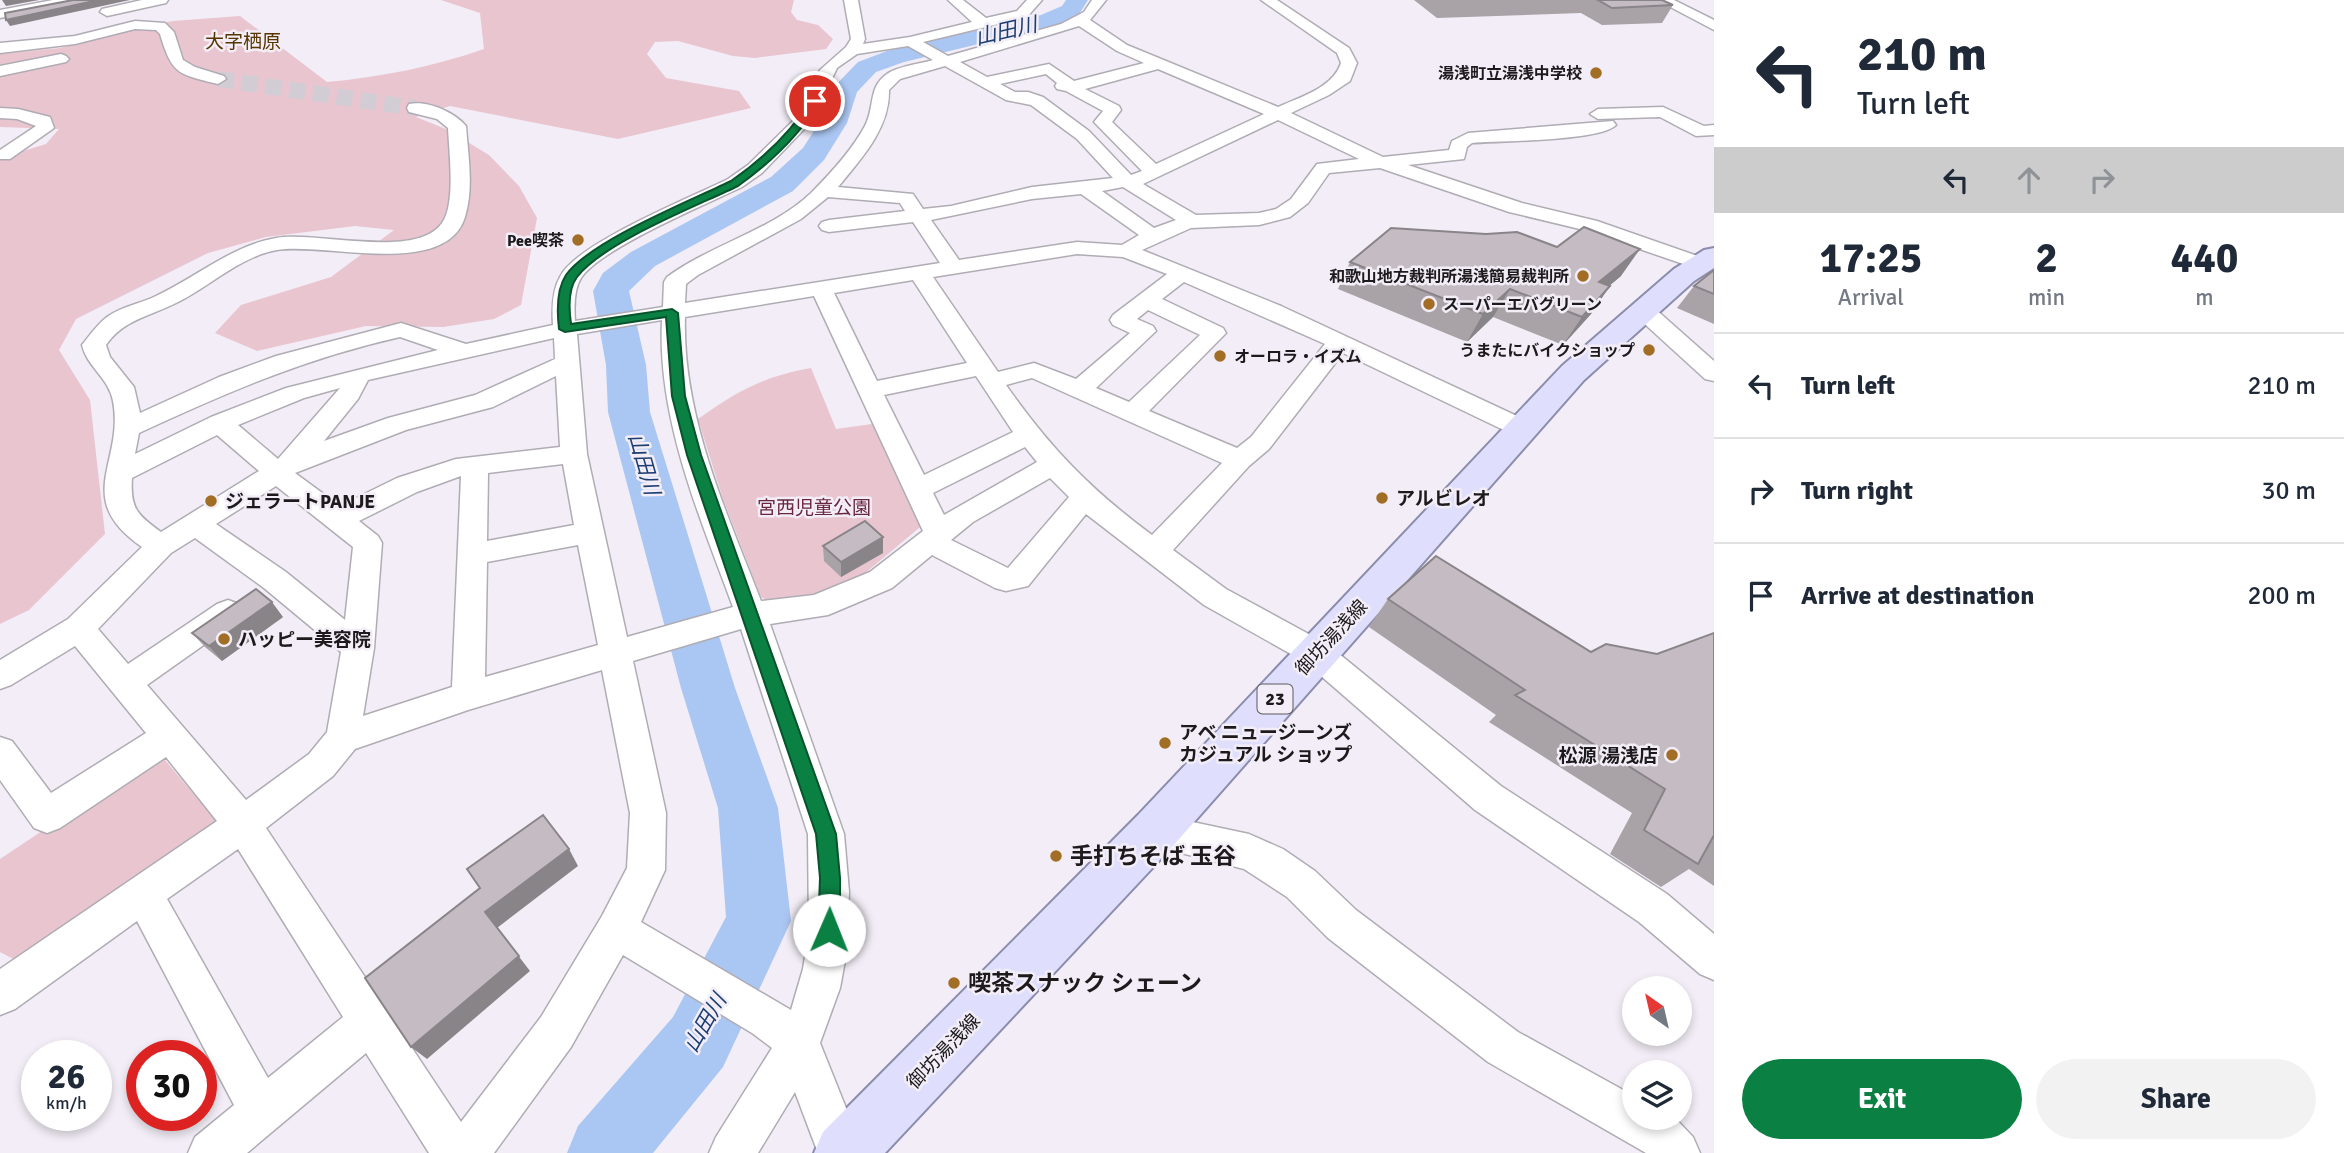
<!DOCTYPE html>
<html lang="en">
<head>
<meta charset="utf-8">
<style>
  :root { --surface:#fff; --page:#f2f2f3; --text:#1f2937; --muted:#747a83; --line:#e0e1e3; --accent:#0b8043 }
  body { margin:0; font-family:Signika,"Noto Sans JP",sans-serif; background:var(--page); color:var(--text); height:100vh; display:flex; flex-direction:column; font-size:26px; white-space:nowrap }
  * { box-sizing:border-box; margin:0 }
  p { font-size:23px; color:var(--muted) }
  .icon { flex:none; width:38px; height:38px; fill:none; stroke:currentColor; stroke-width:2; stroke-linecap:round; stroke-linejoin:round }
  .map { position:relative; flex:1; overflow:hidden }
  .drawer { display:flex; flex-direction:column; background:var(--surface); width:630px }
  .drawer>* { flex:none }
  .hud { background:#fff; color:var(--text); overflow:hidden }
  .needle { width:46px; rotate:326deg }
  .fabs { position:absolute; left:1622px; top:976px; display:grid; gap:14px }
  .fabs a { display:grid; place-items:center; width:70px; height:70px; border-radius:50%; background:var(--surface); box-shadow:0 4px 10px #0003; font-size:35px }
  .speed { position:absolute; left:21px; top:1040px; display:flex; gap:14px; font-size:35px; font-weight:700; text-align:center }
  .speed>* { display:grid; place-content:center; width:91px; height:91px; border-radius:50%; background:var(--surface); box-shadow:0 4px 10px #0003; line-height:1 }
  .speed small { font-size:18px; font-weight:400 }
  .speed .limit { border:10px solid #d22; background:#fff; color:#111 }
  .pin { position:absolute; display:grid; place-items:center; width:60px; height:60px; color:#fff; margin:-30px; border:4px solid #fff; border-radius:50%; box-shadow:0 2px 7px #0007 }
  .me { position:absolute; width:77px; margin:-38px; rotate:1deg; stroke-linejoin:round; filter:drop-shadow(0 0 5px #0008) }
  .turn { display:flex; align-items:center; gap:24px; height:147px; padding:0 28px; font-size:32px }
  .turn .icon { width:91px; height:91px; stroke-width:2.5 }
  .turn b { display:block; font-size:49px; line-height:60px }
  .lanes { display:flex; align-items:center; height:66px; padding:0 28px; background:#0003; justify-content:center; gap:35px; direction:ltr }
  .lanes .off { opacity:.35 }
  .eta { display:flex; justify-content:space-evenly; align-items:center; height:119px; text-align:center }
  .eta b { font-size:42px; font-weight:700; line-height:49px }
  .button { display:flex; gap:14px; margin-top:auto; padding:14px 28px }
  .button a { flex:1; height:80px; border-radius:42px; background:var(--accent); color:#fff; font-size:28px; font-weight:700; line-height:80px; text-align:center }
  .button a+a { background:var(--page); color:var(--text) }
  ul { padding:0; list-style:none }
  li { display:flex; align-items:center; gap:21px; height:105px; padding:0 28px; border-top:2px solid var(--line) }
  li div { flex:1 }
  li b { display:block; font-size:26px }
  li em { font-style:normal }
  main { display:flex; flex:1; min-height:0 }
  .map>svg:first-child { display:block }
  .green { fill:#e9c5d0 }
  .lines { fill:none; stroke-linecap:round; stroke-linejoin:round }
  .river { fill:#aac6f2; fill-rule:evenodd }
  .minor-tunnel { stroke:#d2cdd5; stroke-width:16; stroke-dasharray:16 8; stroke-linecap:butt }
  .minor-casing { stroke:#b0acb4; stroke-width:3 }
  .major-casing { stroke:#8c8cad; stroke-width:4 }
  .minor { fill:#fff; fill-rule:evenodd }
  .major { fill:#dfdffd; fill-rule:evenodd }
  .wall { fill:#a9a2a7 }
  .shaded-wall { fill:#898488 }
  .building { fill:#c4bcc2; stroke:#898488; stroke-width:2 }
  .route { fill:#0b8043; stroke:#07532c; stroke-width:2 }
  .poi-dot { fill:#a26e25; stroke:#f2edf6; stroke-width:2.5 }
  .labels { text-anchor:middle; stroke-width:5; stroke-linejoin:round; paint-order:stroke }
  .far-poi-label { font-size:16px; font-weight:bold; fill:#1c1a1d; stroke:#f2edf6; text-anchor:end }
  .shield { fill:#f2edf6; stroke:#5c595e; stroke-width:2 }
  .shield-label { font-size:18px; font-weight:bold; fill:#1c1a1d }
  .far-quarter-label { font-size:19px; fill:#583600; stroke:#f2edf6 }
  .poi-label { font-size:19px; font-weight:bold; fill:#1c1a1d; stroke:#f2edf6; text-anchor:start }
  .park-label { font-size:19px; fill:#692641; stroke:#f2edf6 }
  .street-label { font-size:19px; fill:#1c1a1d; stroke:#f2edf6 }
  .water-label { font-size:21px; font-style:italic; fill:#1c3e73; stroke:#f2edf6 }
  .near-poi-label { font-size:23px; font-weight:bold; fill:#1c1a1d; stroke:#f2edf6; text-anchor:start }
</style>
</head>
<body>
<main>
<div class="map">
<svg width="1714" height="1153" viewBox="0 0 1714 1153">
  <rect width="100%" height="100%" fill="#f2edf6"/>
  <g class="green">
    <path d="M441,0h353l-3,12 6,8 21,5 15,14 -7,10 -71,9 -22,-2 -55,-15 -23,1 -8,12 19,24 73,13 12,17 -133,31 -168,-33 -34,11 30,12 43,26 30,31 18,32 -16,87 -27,14 -51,8 -77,-1 -109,25 -42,-18 26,-28 90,-28 63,-47 -39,-4 -89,11 -58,16 -132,66 -17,31 31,50 15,134 -76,76 -29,14v-466l46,-14 13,-15 -59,-2v-73l60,-6 65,-18 48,-9 67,-5 87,66c54,-5 105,-15 157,-33l-4,-36z"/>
    <path d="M811,368l25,61 36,-5 53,99 -67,56 -47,17 -37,8 -13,-7 -38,-98 -25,-80c40,-28 64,-42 113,-51z"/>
    <polygon points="159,753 219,824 19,962 0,952 0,859"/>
  </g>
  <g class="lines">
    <polygon class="river" points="1066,0 1088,0 1078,16 1057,25 904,62 876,72 857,92 847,123 824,160 793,191 655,266 629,291 646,365 650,412 735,688 778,808 791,921 723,1067 653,1153 567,1153 578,1126 673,1017 726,917 718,808 681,688 608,412 606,365 593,291 603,273 631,252 771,177 803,148 819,123 831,90 858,62 887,51 1041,15 1062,6"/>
    <polyline class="minor-tunnel" points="218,79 415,108"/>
    <g class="minor-casing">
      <g id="minor">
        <polygon points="53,0 82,0 75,4 0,18 0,10"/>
        <polygon points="142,0 168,0 166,3 107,16 100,12 102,9"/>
        <path d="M844,0h14l7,39 -2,5 47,-7 62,-15 -24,-22h15l23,18 31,-7 10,-11h15l-15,17 -104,25 25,14 113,-32 23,-12 8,-12h14l-16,20 37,25 151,62c22,-10 55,-19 63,-44l-4,-10 -76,-53h16l72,48 8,15 -7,18 -21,14 -38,18 92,44 66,-7 3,-9 16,-8 145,-12 3,4c-15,16 -117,16 -144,18l-5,4 -3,12 -56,6 114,38 75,18 112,39 4,4 -4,4h-14l-111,-38 -75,-18 -129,-44 -51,5 -21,30 -18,14 -31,8 -68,3 -49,22 139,56 251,117 4,6 -4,6 -9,2 -9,-2 -171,-82 -74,96 -20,17 -76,84 53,39 101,55 174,142 166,108 47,40v46l-14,-6 -61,-52 -164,-112 -170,-148 -101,-57 -118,-91 -58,72 -22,5 -11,-3 -63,-33 -40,33 -64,27 -58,9 74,210 5,58 -2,58 -7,38 -20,55 44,110h-46l-23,-61 -37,61h-49l7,-16 56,-89 -20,-15 -129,-78 -52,92 -77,106h-65l-63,-100 -119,100h-59l7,-16 39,-32 -97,-184 -122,88 -15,6v-46l217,-148 -51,-64 -106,71 -13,5 -13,-5 -34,-48v-43l12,4 39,52 95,-60 -71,-87 -64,39 -11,4v-29l68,-41 74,-72c-71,-49 -17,-85 -29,-146 -4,-23 -26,-34 -31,-56 8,-10 15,-20 25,-28 15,-11 33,-13 49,-21 41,-19 75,-50 120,-58 41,-7 140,22 166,-15 14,-19 7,-72 6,-95l-11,-9 -28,-7 -2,-4 2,-4c18,-4 45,8 57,22 2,29 8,62 -1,91 -19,62 -141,25 -188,33 -36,6 -67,36 -99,52 -27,14 -54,17 -72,43l4,12 24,30 6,26 79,-36 57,-21 125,-33 65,21 87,-19c-1,-16 -1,-34 7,-48 15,-33 132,-80 168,-98l20,-14 51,-50 21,-45 26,-23 5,-8zM1079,26l38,25 27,12 -70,18 -25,-17 -62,13 -27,-15zM908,46l25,14c-13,4 -35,6 -46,14 -19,13 -12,33 -22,52 -13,24 -35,48 -54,67 -40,38 -99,51 -144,84l-3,5 -1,25 -88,14c-1,-13 -1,-32 6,-43 20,-30 124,-73 161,-91l20,-14 50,-52 25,-53 20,-14zM945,66l61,34 25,5 46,34 36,39 -81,9 -81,19 -28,3 -10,-15 -75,-7c23,-28 52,-59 51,-97l11,-11zM1158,69l106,45 -108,50 -44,-42 9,-12 -2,-4 -34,-17zM1046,74l11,9 -2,3 2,3 9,2 37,20 -9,11 48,49 -11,4 -42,-44 -46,-34 -15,-5h-13l-15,-8zM1278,120l81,39 -42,5 -26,35 -15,10 -17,4 -63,2 -53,-31zM1123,187l53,33 -22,8 -52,-37zM1081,194l58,41 -17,10 -45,-3 -118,18 -28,-40 101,-21zM828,197l72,6 5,8 -76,9 -7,2 -3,4 3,4 7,2 84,-10 27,41 -255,40 1,-19 12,-9 103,-56zM1077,254l46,3 44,17 -54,41 -3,5 3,5 17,8 -54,46 -42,-16 -36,9 -65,-95zM913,280l54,83 -90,18 -43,-88zM1184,282l141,62 -74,93 -14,11 -88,-37 77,-78 -3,-5 -61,-29zM814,296l109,235 -53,41 -56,23 -53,6c-35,-90 -79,-186 -76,-284zM1148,310l52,25 -71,67 -33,-14 60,-57 -3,-5 -16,-7zM662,320c-5,99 38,197 71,287l-106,30 -40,-183 -10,-120zM400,337l38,13 -152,38 -75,29 -76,37 4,-21c86,-40 167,-75 261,-96zM554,338l1,21 -80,36 -87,23 -64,23 34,-42 10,-19zM556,376l4,71 -104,12 -59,19 -57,28 -45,-33 111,-43 87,-23zM976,376l37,56 -89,43 -40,-80zM1032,378l190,85 -70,72c-62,-46 -102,-87 -146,-150zM340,388l-62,71 -40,-34 66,-27zM217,435l42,36 -98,61c-24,-17 -31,-24 -29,-54zM1025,447l12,15 -93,53 -11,-22zM563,464l11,61 -87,16 1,-68zM461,476l-9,211 -89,29 11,-68 8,-105 -4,-7 -19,-15 58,-29zM1050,478l19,19 -61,71 -57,-28 22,-18zM276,486l77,61 -8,73 -59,-48 -70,-48zM195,538l69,50 77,64 -14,80 -18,22 -63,46 -99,-115 92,-65 4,-8 -4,-8 -11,-4 -11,4 -89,60 -30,-35 73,-76zM578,545l20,100 -113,32 2,-115zM741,629l67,205 1,97 -6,38 -12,41 -150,-88 24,-52 1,-57 -33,-152zM602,670l28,143 -3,55 -25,48 -61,101 -80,105 -195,-294 67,-52 22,-27 113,-39zM238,849l105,168 -75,61 -101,-179z"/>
        <polygon points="1657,0 1674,0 1714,20 1714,30"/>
        <path d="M135,21l30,2 9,9 9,28 12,7 29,9 2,3 -8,5c-41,-10 -46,-10 -58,-50l-4,-4 -21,-1 -60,15 -75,9v-10l75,-7z"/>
        <polygon points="61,54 66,56 69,59 66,62 0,76 0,66"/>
        <polygon points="1663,107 1704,126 1714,125 1714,135 1696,136 1660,117 1598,119 1590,114 1598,109"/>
        <polygon points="0,108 18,109 50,117 54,128 10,159 0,159 0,150 36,126 17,119 0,118"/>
        <polygon points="1645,305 1653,307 1714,361 1714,381 1705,379 1637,317 1634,312 1637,307"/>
        <polygon points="1155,814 1249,834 1283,849 1315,871 1356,910 1518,1032 1634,1096 1634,1118 1675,1118 1693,1137 1700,1153 1646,1153 1488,1062 1328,938 1287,897 1244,869 1142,843 1137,831 1142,819"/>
      </g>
    </g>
    <g class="major-casing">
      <polygon id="major" points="1714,248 1714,268 1694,281 1584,380 1172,847 885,1153 814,1153 823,1132 1138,815 1562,366 1674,269 1704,250"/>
    </g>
    <use href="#minor" class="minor"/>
    <use href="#major" class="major"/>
  </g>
  <g class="wall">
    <polygon points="1414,0 1662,0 1673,5 1662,23 1602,25 1581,13 1437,18"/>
    <polygon points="1350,262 1621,276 1609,286 1591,314 1563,345 1493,317 1467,342 1338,289"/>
    <polygon points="1714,270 1714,324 1677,308 1694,286"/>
    <polygon points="823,546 883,553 841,577 824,561"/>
    <polygon points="1388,599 1591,652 1657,654 1714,633 1714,886 1689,869 1661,887 1610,854 1632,813 1489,722 1496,715 1369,627"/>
    <polygon points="283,617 222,661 205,647 192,633"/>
  </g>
  <g class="shaded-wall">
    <polygon points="2,0 39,0 6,6"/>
    <polygon points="99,0 130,0 10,26 6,20"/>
    <polygon points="1640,249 1621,276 1580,310 1599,282"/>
    <polygon points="1610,286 1591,314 1563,345 1582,317"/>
    <polygon points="1510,289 1493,317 1467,342 1483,314"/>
    <polygon points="883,537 883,553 841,577 841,562"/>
    <polygon points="272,602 283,617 222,661 209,646"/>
    <polygon points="569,849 578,866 497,928 530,971 427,1059 411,1047 485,912"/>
  </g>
  <g class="building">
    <polygon points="73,0 99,0 6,20 5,13"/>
    <polygon points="1598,0 1662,0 1673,5 1612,8"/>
    <polygon points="1584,227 1640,249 1599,282 1610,286 1582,317 1510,289 1483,314 1350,262 1391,228 1486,234 1517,232 1557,247"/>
    <polygon points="1714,270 1714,294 1694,286"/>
    <polygon points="865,521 883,537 841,562 823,546"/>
    <polygon points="1436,556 1591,652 1606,644 1657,654 1714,633 1714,838 1713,837 1698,864 1644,830 1665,789 1515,695 1525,690 1388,599"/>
    <polygon points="256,589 272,602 209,646 192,633"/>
    <polygon points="543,815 569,849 485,912 519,956 411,1047 365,978 480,888 467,869"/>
  </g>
  <path class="route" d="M812,99l8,2c-20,34 -50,62 -82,85 -41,20 -134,56 -161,91 -9,12 -8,33 -6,47l101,-15 6,4 7,83 16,59 135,379 4,44v52l-4,7 -7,4 -8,-4 -3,-7 2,-52 -4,-44 -129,-379 -15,-59 -6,-79 -101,15 -6,-3c-2,-17 -3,-39 7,-54 24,-34 124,-74 165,-94 32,-22 60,-49 81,-82z"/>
  <g class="poi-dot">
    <circle cx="1596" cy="73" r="7"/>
    <circle cx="578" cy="240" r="7"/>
    <circle cx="1583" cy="276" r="7"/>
    <circle cx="1429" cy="304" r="7"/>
    <circle cx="1649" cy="350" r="7"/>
    <circle cx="1220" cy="356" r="7"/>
    <circle cx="1382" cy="498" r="7"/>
    <circle cx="211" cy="501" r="7"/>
    <circle cx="224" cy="639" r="7"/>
    <circle cx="1165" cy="743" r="7"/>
    <circle cx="1672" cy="755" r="7"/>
    <circle cx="1056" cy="856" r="7"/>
    <circle cx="954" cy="983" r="7"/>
  </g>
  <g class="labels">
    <g class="far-poi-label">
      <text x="1582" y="79">湯浅町立湯浅中学校</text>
      <text x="564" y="246">Pee喫茶</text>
      <text x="1569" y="282">和歌山地方裁判所湯浅簡易裁判所</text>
      <text x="1443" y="310" text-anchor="start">スーパーエバグリーン</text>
      <text x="1635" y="356">うまたにバイクショップ</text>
      <text x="1234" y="362" text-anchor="start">オーロラ・イズム</text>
    </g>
    <rect class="shield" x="1257.5" y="684.5" width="35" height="29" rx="5"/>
    <g class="shield-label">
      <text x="1275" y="705">23</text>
    </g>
    <g class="far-quarter-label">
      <text x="243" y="48">大字栖原</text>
    </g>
    <g class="poi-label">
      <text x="1396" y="505">アルビレオ</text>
      <text x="225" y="508">ジェラートPANJE</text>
      <text x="238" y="646">ハッピー美容院</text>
      <text x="1179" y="739">アベ ニュージーンズ<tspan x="1179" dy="22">カジュアル ショップ</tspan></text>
      <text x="1658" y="762" text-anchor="end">松源 湯浅店</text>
    </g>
    <g class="park-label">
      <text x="814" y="514">宮西児童公園</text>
    </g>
    <g class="street-label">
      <text transform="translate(1331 637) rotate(-47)" y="7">御坊湯浅線</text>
      <text transform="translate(943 1051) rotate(-46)" y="7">御坊湯浅線</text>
    </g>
    <g class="water-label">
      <text transform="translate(1006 31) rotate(-13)" y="7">山田川</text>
      <text transform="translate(644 464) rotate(74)" y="7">山田川</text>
      <text transform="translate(705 1023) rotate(-60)" y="7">山田川</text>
    </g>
    <g class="near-poi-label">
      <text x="1070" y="864">手打ちそば 玉谷</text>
      <text x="968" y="991">喫茶スナック シェーン</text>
    </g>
  </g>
</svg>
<div class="fabs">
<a><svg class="needle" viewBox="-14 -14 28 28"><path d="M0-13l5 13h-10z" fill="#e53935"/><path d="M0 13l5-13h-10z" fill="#747a83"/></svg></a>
<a><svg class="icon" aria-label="layers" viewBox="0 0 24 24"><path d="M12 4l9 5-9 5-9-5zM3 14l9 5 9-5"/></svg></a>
</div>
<div class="speed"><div>26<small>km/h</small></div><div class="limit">30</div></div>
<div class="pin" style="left:815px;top:101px;background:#d93025"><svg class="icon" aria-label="arrive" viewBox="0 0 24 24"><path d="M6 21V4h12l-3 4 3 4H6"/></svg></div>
<svg class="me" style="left:829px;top:930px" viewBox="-20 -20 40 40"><circle r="19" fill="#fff"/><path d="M0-13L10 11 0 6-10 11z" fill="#0b8043"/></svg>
</div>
<section class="drawer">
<div class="hud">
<div class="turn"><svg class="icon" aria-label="left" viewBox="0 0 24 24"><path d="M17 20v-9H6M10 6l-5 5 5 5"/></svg><div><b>210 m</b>Turn left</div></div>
<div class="lanes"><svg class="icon" aria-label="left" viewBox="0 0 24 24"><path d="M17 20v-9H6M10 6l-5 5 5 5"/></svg><svg class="icon off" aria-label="ahead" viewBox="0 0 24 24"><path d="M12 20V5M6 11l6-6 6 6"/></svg><svg class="icon off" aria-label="right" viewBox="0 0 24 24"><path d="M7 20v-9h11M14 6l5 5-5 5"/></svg></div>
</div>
<div class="eta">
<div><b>17:25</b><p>Arrival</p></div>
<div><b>2</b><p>min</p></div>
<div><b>440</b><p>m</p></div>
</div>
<ul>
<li><svg class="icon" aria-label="left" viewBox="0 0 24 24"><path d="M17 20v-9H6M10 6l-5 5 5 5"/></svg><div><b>Turn left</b></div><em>210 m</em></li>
<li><svg class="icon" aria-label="right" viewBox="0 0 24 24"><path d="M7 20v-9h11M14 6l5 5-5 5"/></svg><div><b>Turn right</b></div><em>30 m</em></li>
<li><svg class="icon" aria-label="arrive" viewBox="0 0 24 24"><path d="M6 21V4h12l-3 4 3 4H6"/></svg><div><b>Arrive at destination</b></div><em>200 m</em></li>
</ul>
<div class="button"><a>Exit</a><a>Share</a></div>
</section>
</main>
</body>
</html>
